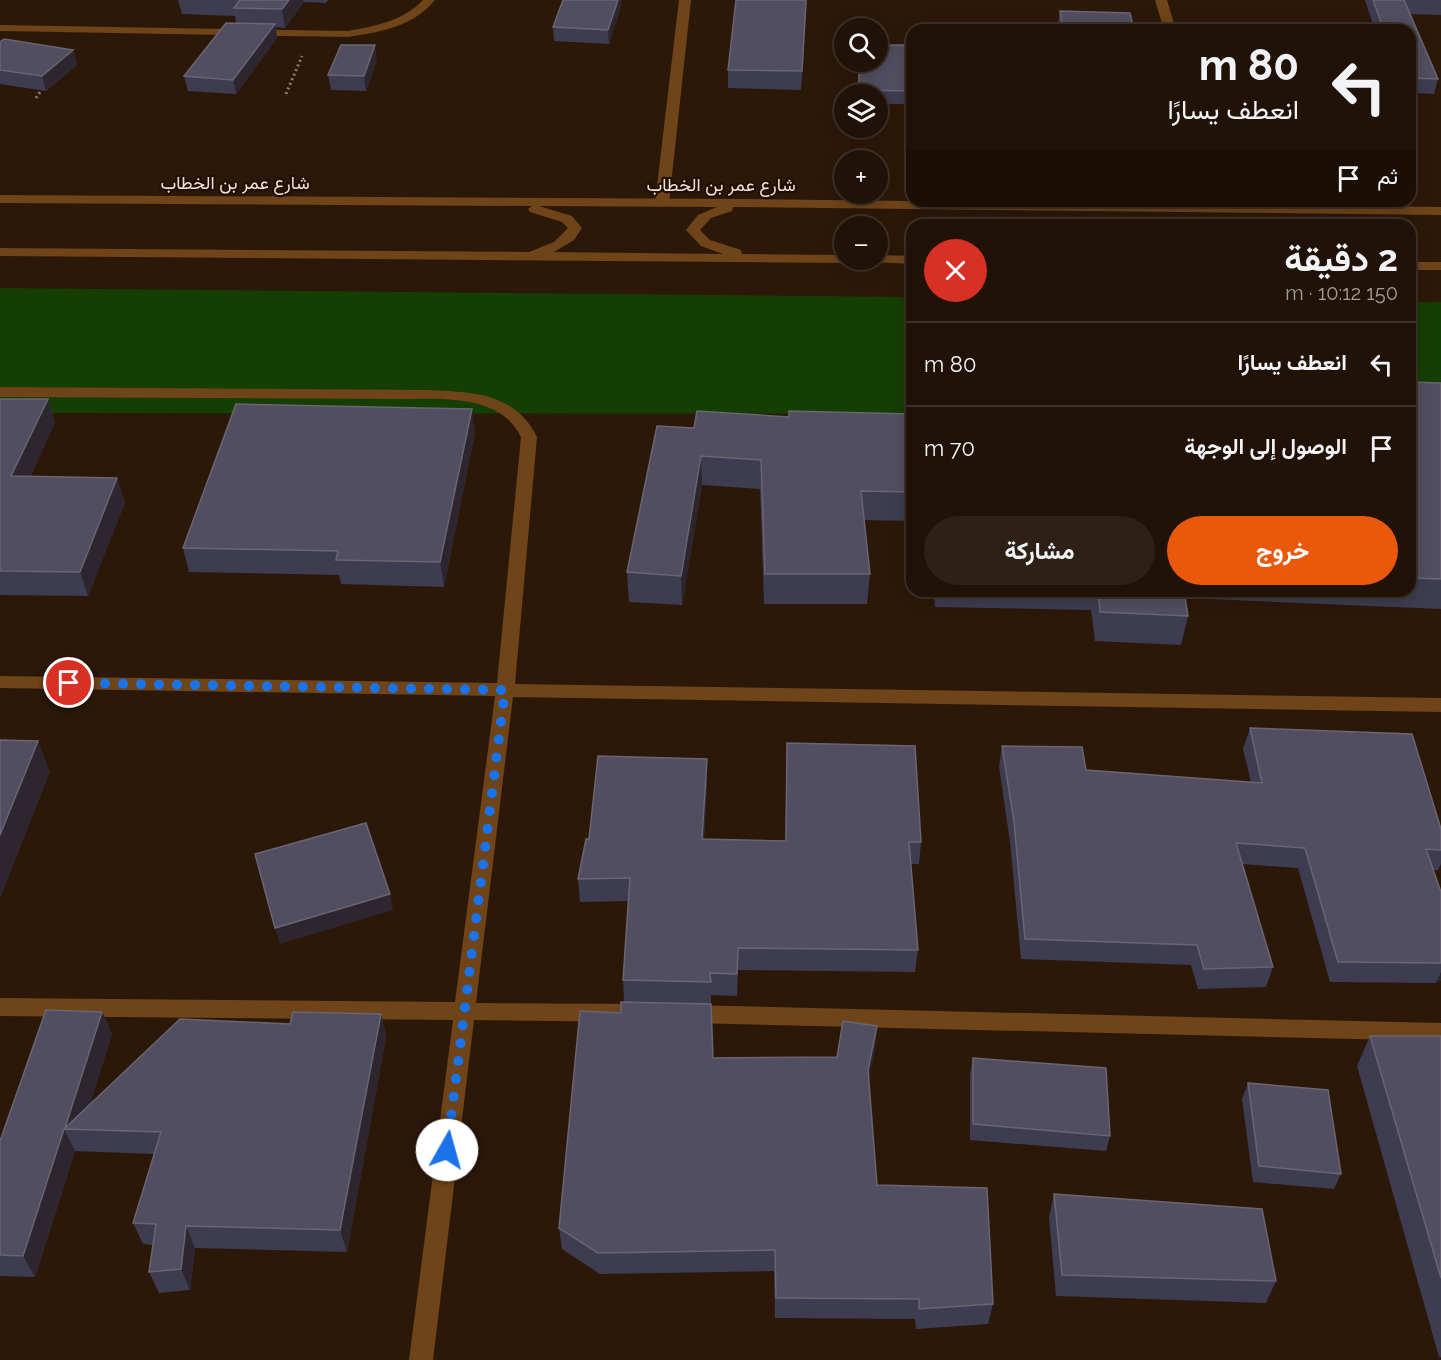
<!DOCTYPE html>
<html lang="ar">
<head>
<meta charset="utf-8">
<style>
  :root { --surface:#211207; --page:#2d2015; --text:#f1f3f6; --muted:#a29e9b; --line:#3e3228; --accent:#ea580c }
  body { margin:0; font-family:Raleway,Vazirmatn,sans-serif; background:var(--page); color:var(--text); direction:rtl; height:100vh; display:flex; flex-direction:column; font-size:22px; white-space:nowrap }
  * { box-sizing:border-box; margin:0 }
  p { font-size:20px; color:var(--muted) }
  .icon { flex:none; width:33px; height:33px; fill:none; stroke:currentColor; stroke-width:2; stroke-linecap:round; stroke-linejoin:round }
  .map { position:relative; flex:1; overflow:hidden; direction:ltr }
  .side { position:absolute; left:906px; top:219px; width:510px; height:378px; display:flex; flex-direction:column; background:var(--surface); border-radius:18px; box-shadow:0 3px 15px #0003,0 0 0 2px var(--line); direction:rtl }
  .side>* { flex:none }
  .banner { position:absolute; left:906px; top:24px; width:510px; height:183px; border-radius:18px; box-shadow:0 3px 15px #0003,0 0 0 2px var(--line); direction:rtl; background:#211207; color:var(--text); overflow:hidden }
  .buttons { position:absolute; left:834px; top:18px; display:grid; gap:12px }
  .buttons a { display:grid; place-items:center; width:54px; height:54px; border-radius:50%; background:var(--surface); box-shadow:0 3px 15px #0003,0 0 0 2px var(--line); font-size:30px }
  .pin { position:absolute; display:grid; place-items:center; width:51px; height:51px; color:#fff; margin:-26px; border:3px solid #fff; border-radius:50%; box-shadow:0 2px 6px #0007 }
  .me { position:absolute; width:66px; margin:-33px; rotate:7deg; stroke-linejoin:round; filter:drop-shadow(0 0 4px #0008) }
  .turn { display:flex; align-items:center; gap:21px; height:126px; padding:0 18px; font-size:27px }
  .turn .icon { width:78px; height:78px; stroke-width:2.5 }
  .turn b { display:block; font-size:42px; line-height:51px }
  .then { display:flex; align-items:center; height:57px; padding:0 18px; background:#0003; gap:12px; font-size:22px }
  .round { display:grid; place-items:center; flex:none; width:63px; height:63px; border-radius:32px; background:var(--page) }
  .headline { display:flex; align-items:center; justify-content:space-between; height:102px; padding:0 18px }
  h1 { font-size:36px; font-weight:700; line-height:45px }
  .button { display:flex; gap:12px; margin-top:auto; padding:12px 18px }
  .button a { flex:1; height:69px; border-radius:36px; background:var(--accent); color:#fff; font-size:24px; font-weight:700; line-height:69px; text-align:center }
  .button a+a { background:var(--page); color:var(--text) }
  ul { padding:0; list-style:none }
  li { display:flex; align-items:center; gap:18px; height:84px; padding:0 18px; border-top:2px solid var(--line) }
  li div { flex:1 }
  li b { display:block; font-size:22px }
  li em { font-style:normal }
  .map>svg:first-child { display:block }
  .green { fill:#153e02 }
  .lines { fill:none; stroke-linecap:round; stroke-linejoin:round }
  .path { stroke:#8d7b6f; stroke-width:3; stroke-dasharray:2 3; stroke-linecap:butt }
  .minor { fill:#6f4418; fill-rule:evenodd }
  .tertiary { fill:#6f4418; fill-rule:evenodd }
  .wall { fill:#3d3c51 }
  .shaded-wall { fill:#2e262e }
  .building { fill:#504e60; stroke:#696572; stroke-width:1.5 }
  .route { stroke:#1a73e8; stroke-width:10; stroke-dasharray:0 18 }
  .labels { text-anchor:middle; stroke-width:4.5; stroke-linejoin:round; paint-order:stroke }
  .far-street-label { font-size:18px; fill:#f0e1d8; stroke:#220e02 }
</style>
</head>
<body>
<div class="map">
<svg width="1441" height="1360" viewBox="0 0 1441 1360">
  <rect width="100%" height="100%" fill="#2c1809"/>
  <g class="green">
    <polygon points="0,288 912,297 912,414 0,413"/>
    <rect x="1410" y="302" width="31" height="113"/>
  </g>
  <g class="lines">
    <g class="path">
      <polyline points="286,94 302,56"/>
      <polyline points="36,98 44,86"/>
    </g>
    <g class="minor">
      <path d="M423,0h12c-22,27 -55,32 -87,37l-348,-6v-6l348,6c28,-5 55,-10 75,-31z"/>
      <polygon points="679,0 691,0 669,203 662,207 655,203"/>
      <polygon points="1155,0 1167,0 1176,30 1164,30"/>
      <path d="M0,387l427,3c44,2 88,2 110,47l-22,247 926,14v14l-928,-15 -37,306 167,1 8,3 3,6 -3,6 -8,3 -169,-2 -41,340h-24l44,-340 -453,-4v-18l455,4 40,-306 -495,-8v-12l497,7 24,-246c-21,-44 -82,-38 -123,-38l-398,-2z"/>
      <polygon points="689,1005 1441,1023 1441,1041 689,1023 681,1020 678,1014 681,1008"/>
    </g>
    <g class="tertiary">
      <path d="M0,195l742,4 699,8v8l-708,-8 -1,4 -21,7 -11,12 10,10 31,10 1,4 102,1v5h7l-7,3 -844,-7v-8l529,4 25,-10 14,-14 -6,-6 -32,-10 -2,-3 4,-3 -532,-3zM539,206l178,1 -19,8 -12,15 15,16 22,8 -169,-2 20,-12 8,-12 -10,-12z"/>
      <polygon points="878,255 912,256 912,264 873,262 871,260 878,260"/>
      <rect x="1410" y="262" width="31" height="8"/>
    </g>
  </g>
  <g class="wall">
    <polygon points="178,0 328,0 326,3 304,2 285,28 276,27 277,38 236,94 188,91 184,76 236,23 235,16 182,14"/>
    <polygon points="807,0 801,90 728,88 728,70"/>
    <polygon points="1365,0 1441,0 1441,15 1410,14 1438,79 1434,94 1410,93 1410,30 1375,30"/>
    <polygon points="622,3 609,44 554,41 553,27"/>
    <polygon points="1060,11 1134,30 1059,30 1058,25"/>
    <polygon points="0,42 73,50 77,65 46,91 0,84"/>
    <polygon points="912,45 912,104 878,104 878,94 858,94 858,62 878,62"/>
    <polygon points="377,60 366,91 331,90 328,75"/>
    <polygon points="1410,382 1441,383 1441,609 1185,598 1188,616 1181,645 1095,641 1091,610 935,607 934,591 1410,591"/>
    <polygon points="0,399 48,399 55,423 30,476 125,502 88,596 0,595"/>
    <polygon points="912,414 912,521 864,520 870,574 867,604 764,604 760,489 702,485 682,605 629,602 627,572 694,428 789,417"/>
    <polygon points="475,432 444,587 341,584 339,575 189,572 183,548"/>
    <polygon points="1250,728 1441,829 1441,864 1438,870 1433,870 1441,892 1441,980 1436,983 1330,982 1298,868 1242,864 1273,967 1266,987 1198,989 1191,965 1021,959 1010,842 999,767 1002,746 1086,770 1251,782 1243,749"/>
    <polygon points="787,743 921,842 919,864 911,864 918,950 915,972 738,970 737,996 711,995 711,1004 624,1002 623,980 628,901 580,902 578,879 589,839 707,759 707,782 704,839 785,841"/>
    <polygon points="102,1012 112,1034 90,1104 290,1024 381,1014 386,1037 347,1252 195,1248 190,1290 159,1293 149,1272 153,1245 143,1244 133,1223 154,1154 75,1151 35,1277 0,1276 0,1141"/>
    <polygon points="877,1026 875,1049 869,1078 877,1185 993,1304 988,1324 916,1329 915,1319 775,1318 774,1271 600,1274 562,1249 559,1228 713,1058 837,1057"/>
    <polygon points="1370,1036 1441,1036 1441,1357 1439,1357 1357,1066"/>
    <polygon points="973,1058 1110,1136 1106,1151 970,1140 970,1074"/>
    <polygon points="1248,1083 1341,1174 1334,1189 1253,1182 1242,1099"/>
    <polygon points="1054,1194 1276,1281 1266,1303 1056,1296 1049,1217"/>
  </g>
  <g class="shaded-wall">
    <polygon points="289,0 303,0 304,2 285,28 282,9"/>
    <polygon points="618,0 622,0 622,3 609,44 608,30"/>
    <polygon points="275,24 277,38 236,94 233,80"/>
    <polygon points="375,45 377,60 366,91 364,76"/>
    <polygon points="73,50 77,65 46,91 42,76"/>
    <polygon points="48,399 55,423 20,500 11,476"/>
    <polygon points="472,409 475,432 444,587 440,562"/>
    <polygon points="701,456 702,485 682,605 681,576"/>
    <polygon points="117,478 125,502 88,596 80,572"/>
    <polygon points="38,741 50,772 0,899 0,835"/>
    <polygon points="707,759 707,782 702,862 702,839"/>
    <polygon points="390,894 393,910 280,944 275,928"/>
    <polygon points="1441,972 1441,980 1436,983"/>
    <polygon points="102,1012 112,1034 82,1130 65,1128"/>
    <polygon points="381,1014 386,1037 347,1252 340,1230"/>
    <polygon points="877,1026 875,1049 866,1092 868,1070"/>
    <polygon points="64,1129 75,1151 35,1277 23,1256"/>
    <polygon points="186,1226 195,1248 190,1290 181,1269"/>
  </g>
  <g class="building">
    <polygon points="240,0 289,0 282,9 234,8"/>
    <polygon points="563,0 618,0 608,30 553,27"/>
    <polygon points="736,0 806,0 802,71 728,70"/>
    <polygon points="1373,0 1404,0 1438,79 1410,78 1410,30 1384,30"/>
    <polygon points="1060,11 1130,13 1134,30 1063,30"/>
    <polygon points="226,23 275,24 233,80 184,76"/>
    <polygon points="4,39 73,50 42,76 0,70 0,42"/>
    <polygon points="341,45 375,45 364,76 328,75"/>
    <polygon points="878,45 912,45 912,91 859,90 859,62 878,62"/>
    <polygon points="1410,382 1441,383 1441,579 1410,578"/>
    <polygon points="0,399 48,399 11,476 117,478 80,572 0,571"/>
    <polygon points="236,404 472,409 440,562 336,560 338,551 183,548"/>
    <polygon points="697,411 789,417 789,411 912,414 912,492 861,491 870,574 765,574 761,460 701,456 681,576 627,572 657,426 694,428"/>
    <polygon points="1098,591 1184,591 1188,616 1100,612"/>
    <polygon points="1250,728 1412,734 1441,829 1441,850 1426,849 1441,892 1441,963 1338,962 1305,848 1236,843 1273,967 1204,969 1197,945 1025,939 1014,822 1002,746 1082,747 1086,770 1262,783"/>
    <polygon points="0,740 38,741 0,835"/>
    <polygon points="787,743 915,746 921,842 909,842 918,950 738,948 737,974 710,973 711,982 623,980 630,878 578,879 586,839 589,839 598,756 707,759 702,839 786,841"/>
    <polygon points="366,823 390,894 275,928 255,854"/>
    <polygon points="621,1002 711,1004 713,1058 837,1057 843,1021 877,1026 868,1070 877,1185 987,1188 993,1304 919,1309 919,1299 776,1298 775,1250 598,1253 559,1228 580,1011 621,1013"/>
    <polygon points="46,1010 102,1012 65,1128 180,1019 290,1024 293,1012 381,1014 340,1230 186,1226 181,1269 149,1272 156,1224 133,1223 161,1132 64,1129 23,1256 0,1255 0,1141"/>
    <polygon points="1370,1036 1441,1036 1441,1278"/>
    <polygon points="973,1058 1106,1068 1110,1136 973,1124"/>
    <polygon points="1248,1083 1328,1090 1341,1174 1259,1166"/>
    <polygon points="1054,1194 1262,1209 1276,1281 1062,1275"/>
  </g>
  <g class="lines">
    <polyline class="route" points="69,683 505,690 447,1150"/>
  </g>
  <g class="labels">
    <g class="far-street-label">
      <text x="235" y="189">شارع عمر بن الخطاب</text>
      <text x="721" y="191">شارع عمر بن الخطاب</text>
    </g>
  </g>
</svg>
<div class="buttons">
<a><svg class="icon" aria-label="search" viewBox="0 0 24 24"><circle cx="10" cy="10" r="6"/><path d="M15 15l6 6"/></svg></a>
<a><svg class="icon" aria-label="layers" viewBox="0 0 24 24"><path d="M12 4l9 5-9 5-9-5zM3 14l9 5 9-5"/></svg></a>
<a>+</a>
<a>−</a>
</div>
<div class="pin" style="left:69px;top:683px;background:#d93025"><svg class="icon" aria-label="arrive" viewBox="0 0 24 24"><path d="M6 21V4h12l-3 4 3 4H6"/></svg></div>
<svg class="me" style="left:447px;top:1150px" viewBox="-20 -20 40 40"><circle r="19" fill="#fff"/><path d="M0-13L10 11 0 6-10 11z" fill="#1a73e8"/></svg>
<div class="banner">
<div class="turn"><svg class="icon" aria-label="left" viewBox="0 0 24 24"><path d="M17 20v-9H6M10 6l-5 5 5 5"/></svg><div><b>80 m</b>انعطف يسارًا</div></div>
<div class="then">ثم<svg class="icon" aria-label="arrive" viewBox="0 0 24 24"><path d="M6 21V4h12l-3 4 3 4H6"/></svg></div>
</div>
<section class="side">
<div class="headline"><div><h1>2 دقيقة</h1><p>150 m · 10:12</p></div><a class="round" style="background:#d93025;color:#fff"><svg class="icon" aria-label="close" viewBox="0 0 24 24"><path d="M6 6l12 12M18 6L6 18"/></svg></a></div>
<ul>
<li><svg class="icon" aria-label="left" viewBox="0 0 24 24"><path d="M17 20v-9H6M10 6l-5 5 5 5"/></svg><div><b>انعطف يسارًا</b></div><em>80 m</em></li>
<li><svg class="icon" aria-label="arrive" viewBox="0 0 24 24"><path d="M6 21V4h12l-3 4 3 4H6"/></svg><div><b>الوصول إلى الوجهة</b></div><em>70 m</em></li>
</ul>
<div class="button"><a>خروج</a><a>مشاركة</a></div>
</section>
</div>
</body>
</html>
